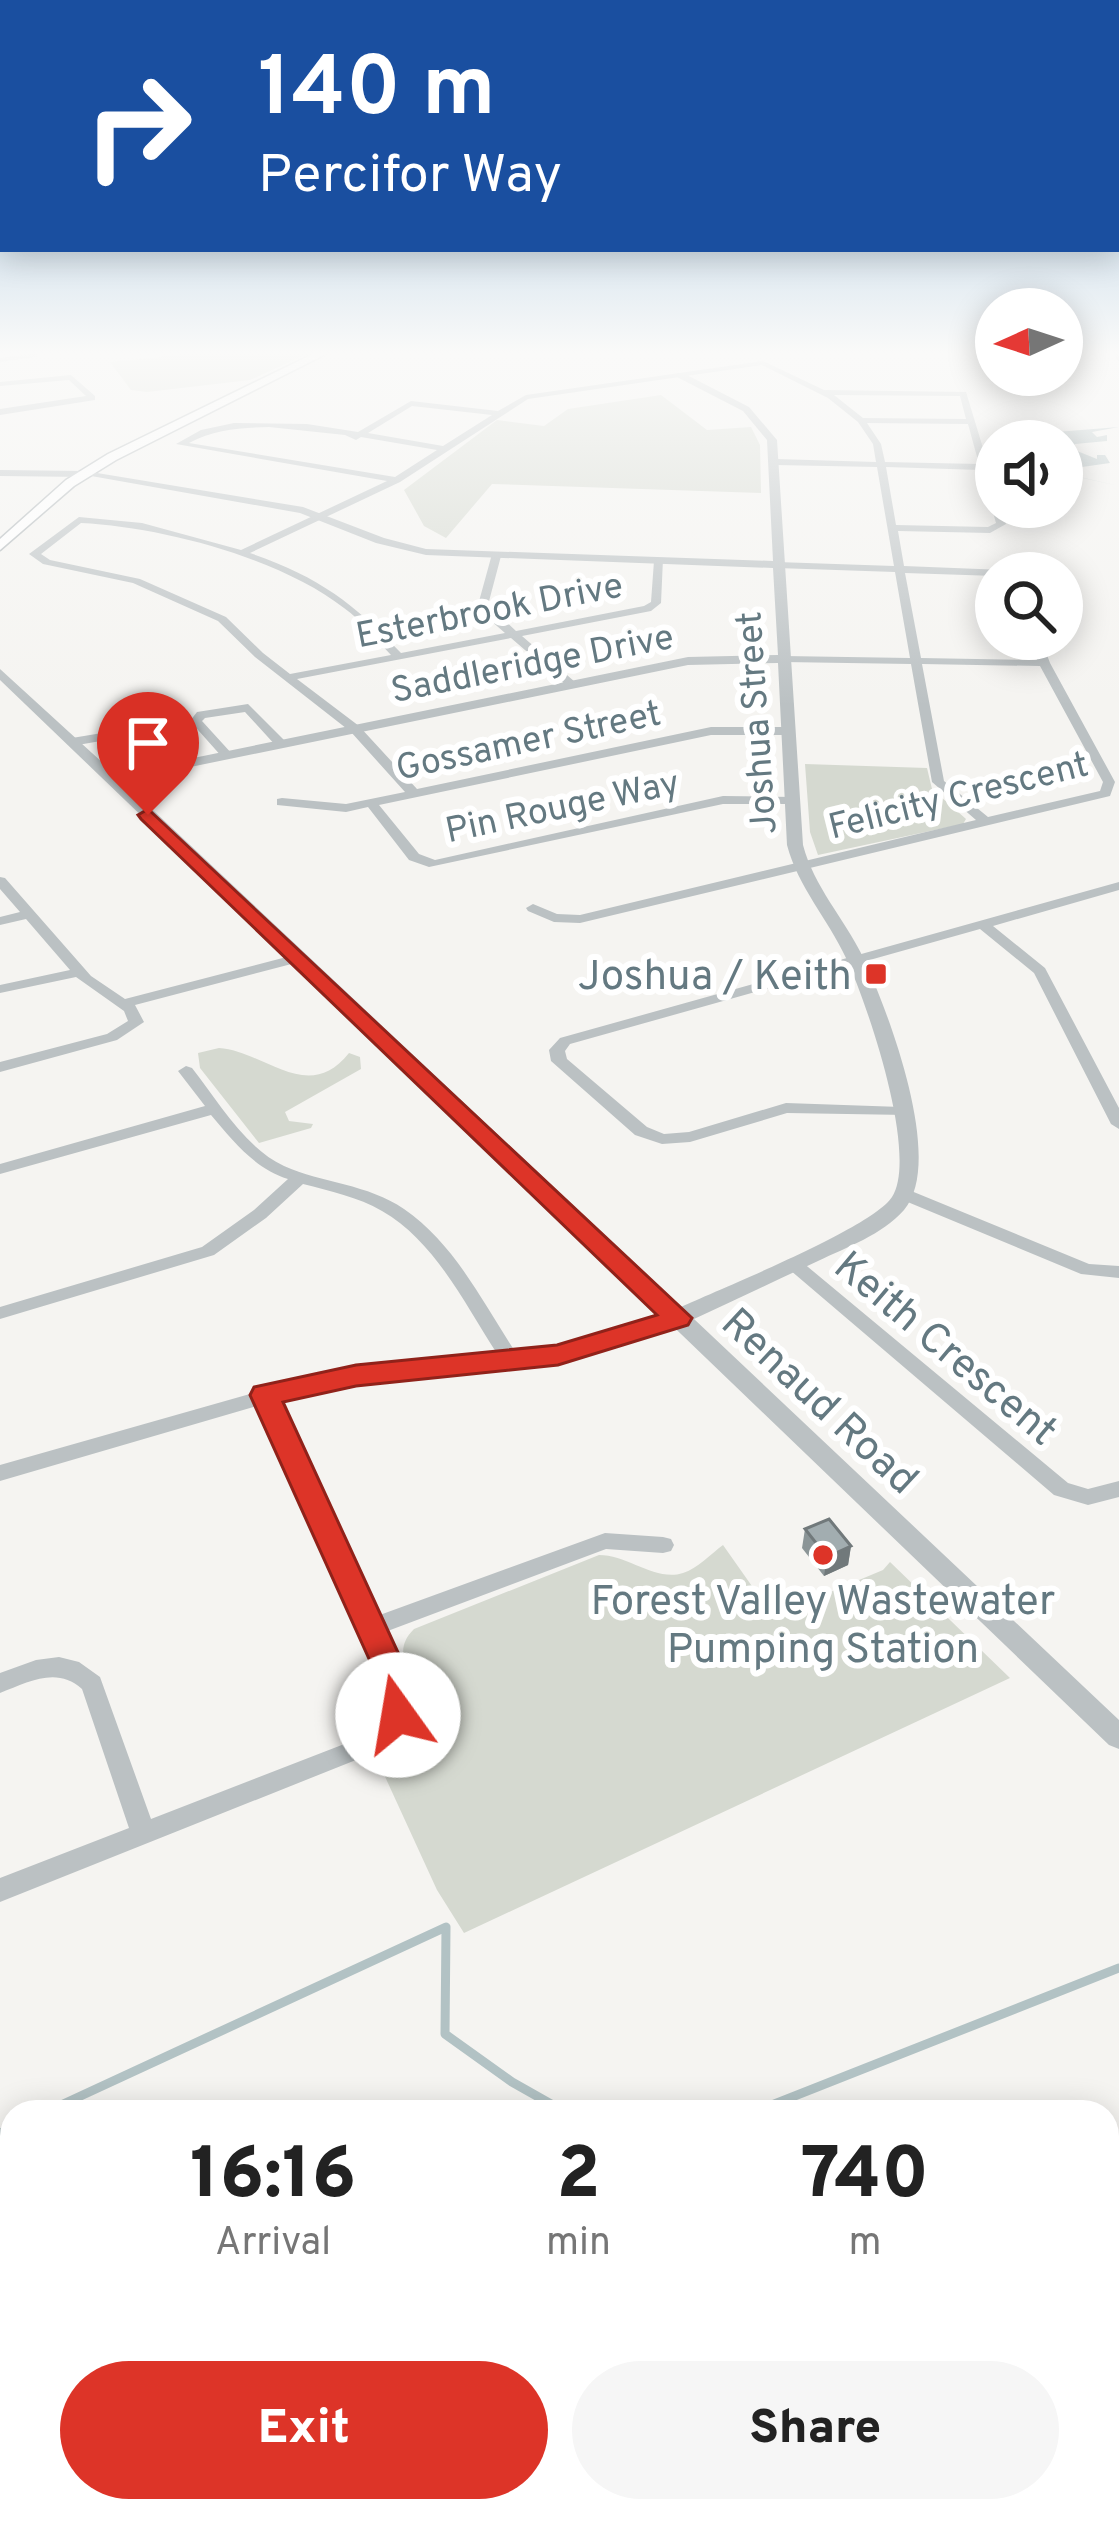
<!DOCTYPE html>
<html lang="en">
<head>
<meta charset="utf-8">
<style>
  :root { --surface:#fff; --page:#f6f6f6; --text:#222; --muted:#767676; --accent:#dd3428 }
  body { margin:0; font-family:Overpass,sans-serif; background:var(--page); color:var(--text); height:100vh; display:flex; flex-direction:column; font-size:45px; white-space:nowrap }
  * { box-sizing:border-box; margin:0 }
  p { font-size:39px; color:var(--muted) }
  .icon { flex:none; width:66px; height:66px; fill:none; stroke:currentColor; stroke-width:2; stroke-linecap:round; stroke-linejoin:round }
  .map { position:relative; flex:1; overflow:hidden }
  .sheet { position:absolute; left:0px; top:2100px; width:1119px; height:423px; display:flex; flex-direction:column; background:var(--surface); border-radius:36px 36px 0 0; box-shadow:0 6px 30px #0003 }
  .sheet>* { flex:none }
  .guide { position:absolute; left:0px; top:0px; width:1119px; height:252px; box-shadow:0 6px 30px #0003; background:#1a4fa0; color:#fff; overflow:hidden }
  .needle { width:78px; rotate:267deg }
  .tools { position:absolute; left:975px; top:288px; display:grid; gap:24px }
  .tools a { display:grid; place-items:center; width:108px; height:108px; border-radius:50%; background:var(--surface); box-shadow:0 6px 30px #0003; font-size:60px }
  .pin { position:absolute; display:grid; place-items:center; width:102px; height:102px; color:#fff; margin:-123px -51px; border-radius:50% 50% 50% 0; rotate:-45deg; box-shadow:0 0 12px #0007 }
  .pin .icon { rotate:45deg }
  .me { position:absolute; width:132px; margin:-66px; rotate:347deg; stroke-linejoin:round; filter:drop-shadow(0 0 9px #0008) }
  .turn { display:flex; align-items:center; gap:42px; height:252px; padding:0 60px; font-size:54px }
  .turn .icon { width:156px; height:156px; stroke-width:2.5 }
  .turn b { display:block; font-size:84px; line-height:102px }
  .eta { display:flex; justify-content:space-evenly; align-items:center; height:204px; text-align:center }
  .eta b { font-size:72px; font-weight:800; line-height:84px }
  .action { display:flex; gap:24px; margin-top:auto; padding:24px 60px }
  .action a { flex:1; height:138px; border-radius:72px; background:var(--accent); color:#fff; font-size:48px; font-weight:800; line-height:138px; text-align:center }
  .action a+a { background:var(--page); color:var(--text) }
  .map>svg:first-child { display:block }
  .green { fill:#d5d9d0 }
  .water { fill:#b2c2c4 }
  .lines { fill:none; stroke-linecap:round; stroke-linejoin:round }
  .stream-far1 { stroke:#b2c2c4; stroke-width:3 }
  .stream { stroke:#b2c2c4; stroke-width:9 }
  .secondary-casing { stroke:#aeb5b8; stroke-width:3 }
  .minor { fill:#bbc1c3; fill-rule:evenodd }
  .tertiary { fill:#bbc1c3; fill-rule:evenodd }
  .secondary { fill:#fff; fill-rule:evenodd }
  .wall { fill:#8b9597 }
  .shaded-wall { fill:#71797b }
  .building { fill:#a2adb0; stroke:#71797b; stroke-width:3 }
  .route { fill:#dd3428; stroke:#90221a; stroke-width:3 }
  .poi-dot { fill:#dd3428; stroke:#fff; stroke-width:4.5 }
  .labels { text-anchor:middle; stroke-width:12; stroke-linejoin:round; paint-order:stroke }
  .far-street-label { font-size:36px; fill:#647981; stroke:#fff }
  .poi-label { font-size:42px; fill:#647981; stroke:#fff; text-anchor:end }
  .street-label { font-size:42px; fill:#647981; stroke:#fff }
</style>
</head>
<body>
<div class="map">
<svg width="1119" height="2522" viewBox="0 0 1119 2522">
  <rect width="100%" height="100%" fill="#f5f4f1"/>
  <g class="green">
    <polygon points="199,353 309,353 250,380 147,392 131,390 110,362"/>
    <polygon points="661,395 707,430 751,427 760,445 761,493 492,484 446,538 424,526 404,490 497,420 544,426 568,409"/>
    <polygon points="805,764 927,768 932,789 966,819 963,824 818,855 810,832"/>
    <path d="M219,1048c46,3 89,57 130,5l11,4 1,12 -76,43 4,9 24,3 -2,4 -52,15 -59,-75 -2,-15z"/>
    <path d="M723,1545l50,71 110,-46 7,-8 120,116 -546,255 -27,-43 -61,-133c97,-58 -4,-87 38,-128l185,-74c29,0 57,27 84,18 14,-4 29,-20 40,-28z"/>
  </g>
  <polygon class="water" points="1119,427 1092,432 1097,437 1107,435 1107,441 1075,444 1072,449 1097,459 1097,455 1105,455 1110,463 1068,469 1083,478 1119,486 1062,473 1062,451 1066,451 1062,441 1045,441 1048,439 1043,433"/>
  <g class="lines">
    <polyline class="stream-far1" points="1115,353 1119,360"/>
    <g class="stream">
      <polyline points="46,2112 446,1927 445,2034 512,2082 565,2112"/>
      <polyline points="754,2112 1119,1968"/>
      <polyline points="0,2133 12,2128"/>
    </g>
    <g class="secondary-casing">
      <polygon id="secondary" points="315,353 328,353 116,460 74,486 0,550 0,539 66,480 108,454"/>
    </g>
    <g class="minor">
      <polygon points="39,353 36,357 0,362 0,358"/>
      <path d="M763,361l61,29 142,2 30,99v16h5l5,17 -16,9 -92,-2 6,35 100,4 5,3h-13v3l-91,-3 16,85 116,2 -6,-21h10l9,24 65,119 -5,14 -530,127 -26,-1 -26,-11 -2,-3 7,-4 24,10 23,1 396,-95 -44,-38 -21,-118 -127,-2 -6,-3 6,-3 126,2 -15,-86 -118,-4 -5,-3 5,-3 117,4 -17,-99 -101,-2 -4,-3 4,-3 100,3 -3,-18 -15,-22 -30,-24 -66,-33 -234,34 -128,83 -150,71c67,23 103,49 151,100l104,-20 -23,-20 -4,-8 14,-51 9,2 -13,49 28,26 128,-25 7,-4 3,-41 9,-2 -2,44 -10,8 -129,25 53,46v4h-8l-56,-48 -214,41 62,47 58,63 294,-62h77l6,4 -6,4h-77l-332,70 40,49 16,6 288,-64 69,1 5,1v6h-74l-294,63 -20,-7 -41,-53 -22,5 -69,-7v-6l5,-1 64,6 59,-12 -54,-60 -96,-75 -37,-36 -85,-38 -90,-19 -14,-10 50,-37 63,6 99,27 146,-69 -211,-37 25,-14 33,-7 73,1 51,8 53,-31 87,10 28,-16zM834,395l126,1 6,23 -103,-1zM412,406l80,9 -49,31 -75,-13zM867,423l101,1 11,40 -94,-2 -4,-18zM269,427l76,8 11,5 5,-3 76,13 -42,27 -206,-34c26,-14 51,-15 80,-16zM886,467l95,3 15,53 -8,4 -92,-2zM81,523c81,4 199,35 263,85 18,13 32,31 47,47l-101,19 -27,-21 -37,-36 -86,-38 -90,-19 -9,-6zM922,664l118,2 63,116 -3,9 -112,26 -44,-36z"/>
      <polygon points="71,375 95,396 95,400 0,415 0,409 86,396 69,380 0,386 0,382"/>
      <polygon points="0,470 85,471 90,474 85,477 0,476"/>
      <polygon points="248,704 285,741 285,747 277,747 245,712 205,718 202,721 233,755 223,758 190,721 197,712"/>
      <polygon points="138,727 178,762 178,768 170,768 135,735 72,746 66,742 72,738"/>
      <polygon points="0,877 5,878 91,976 125,999 298,954 305,958 303,961 135,1005 144,1022 117,1040 0,1072 0,1062 107,1034 128,1021 124,1011 76,977 0,993 0,985 70,970 26,919 0,925 0,917 20,912 0,889"/>
      <polygon points="1119,882 1119,890 993,926 1045,968 1119,1108 1119,1129 1111,1124 1034,973 980,929 570,1044 565,1051 567,1059 647,1127 664,1134 689,1132 786,1103 901,1107 907,1109 909,1112 907,1115 787,1113 690,1142 662,1144 635,1135 551,1061 549,1050 560,1038"/>
      <path d="M186,1066l6,2c26,33 52,79 92,98 38,17 84,18 120,43 51,35 79,94 112,144l42,-5 120,-36 9,6 -2,5 -127,39 -245,28 -36,10 100,216 228,-83 58,4 8,2 3,6 -3,6 -8,2 -57,-4 -221,83c20,44 44,82 -4,118l-381,152v-24l129,-50 -47,-139c-25,-23 -54,-7 -82,4v-20l36,-13 23,-3 20,5 21,15 51,142 214,-83c27,-21 25,-35 15,-66l-120,-265 -260,76v-16l313,-89 185,-21c-33,-50 -62,-113 -116,-144 -24,-14 -52,-20 -79,-27l-37,34 -52,37 -214,64v-12l202,-60 52,-37 34,-31c-34,-11 -55,-38 -77,-64l-211,59v-10l205,-58 -27,-35z"/>
      <polygon points="904,1188 1089,1264 1119,1266 1119,1278 1081,1274 898,1198 895,1194"/>
      <polygon points="796,1260 802,1262 1068,1483 1088,1489 1119,1481 1119,1497 1088,1505 1054,1495 790,1270 787,1266 790,1262"/>
    </g>
    <path class="tertiary" d="M677,373h6l66,34 28,33 26,405c11,42 41,73 60,112 24,52 83,204 41,253 -22,25 -57,37 -86,51 -41,19 -83,39 -124,58l425,401v29l-10,-4 -1109,-1065v-11l115,105 573,-117 90,-2 -5,-87 -347,-13 -50,-12 -76,-30 -220,-39 5,-3 218,36 81,31 42,11 347,12 -6,-121 -24,-29 -66,-34zM778,663l9,182c11,42 41,74 59,113 21,45 73,197 46,239 -20,31 -170,91 -211,110l-559,-526 566,-116z"/>
    <use href="#secondary" class="secondary"/>
  </g>
  <polygon class="wall" points="805,1529 851,1546 848,1565 824,1576 802,1548"/>
  <polygon class="shaded-wall" points="851,1546 848,1565 824,1576 827,1557"/>
  <polygon class="building" points="829,1519 851,1546 827,1557 805,1529"/>
  <linearGradient id="sky" x2="0" y2="1"><stop stop-color="#92bada"/><stop offset="0.5" stop-color="#fafaf9"/><stop offset="1" stop-color="#fafaf9" stop-opacity="0"/></linearGradient>
  <rect width="1119" height="706" fill="url(#sky)"/>
  <path class="route" d="M148,809l544,509 -4,7 -130,40 -202,21 -73,16 135,294 -7,30 -13,5 -12,-5c-8,-16 -5,-37 -12,-56l-124,-275 4,-8 102,-22 201,-20 100,-30 -516,-496 -3,-4z"/>
  <g class="poi-dot">
    <rect x="864" y="962" width="24" height="24" rx="6"/>
    <circle cx="823" cy="1555" r="12"/>
  </g>
  <g class="labels">
    <g class="far-street-label">
      <text transform="translate(489 609) rotate(-11)" y="13">Esterbrook Drive</text>
      <text transform="translate(532 662) rotate(-11)" y="13">Saddleridge Drive</text>
      <text transform="translate(755 723) rotate(-94)" y="13">Joshua Street</text>
      <text transform="translate(528 739) rotate(-12)" y="13">Gossamer Street</text>
      <text transform="translate(958 794) rotate(-14)" y="13">Felicity Crescent</text>
      <text transform="translate(562 805) rotate(-12)" y="13">Pin Rouge Way</text>
    </g>
    <g class="poi-label">
      <text x="852" y="989">Joshua / Keith</text>
      <text x="823" y="1614" text-anchor="middle">Forest Valley Wastewater<tspan x="823" dy="48">Pumping Station</tspan></text>
    </g>
    <g class="street-label">
      <text transform="translate(947 1347) rotate(40)" y="15">Keith Crescent</text>
      <text transform="translate(821 1400) rotate(43)" y="15">Renaud Road</text>
    </g>
  </g>
</svg>
<div class="tools">
<a><svg class="needle" viewBox="-14 -14 28 28"><path d="M0-13l5 13h-10z" fill="#e53935"/><path d="M0 13l5-13h-10z" fill="#767676"/></svg></a>
<a><svg class="icon" aria-label="sound" viewBox="0 0 24 24"><path d="M4 9h4l5-4v14l-5-4H4zM17 9q2 3 0 6"/></svg></a>
<a><svg class="icon" aria-label="search" viewBox="0 0 24 24"><circle cx="10" cy="10" r="6"/><path d="M15 15l6 6"/></svg></a>
</div>
<div class="pin" style="left:148px;top:815px;background:#d93025"><svg class="icon" aria-label="arrive" viewBox="0 0 24 24"><path d="M6 21V4h12l-3 4 3 4H6"/></svg></div>
<svg class="me" style="left:398px;top:1715px" viewBox="-20 -20 40 40"><circle r="19" fill="#fff"/><path d="M0-13L10 11 0 6-10 11z" fill="#dd3428"/></svg>
<div class="guide">
<div class="turn"><svg class="icon" aria-label="right" viewBox="0 0 24 24"><path d="M7 20v-9h11M14 6l5 5-5 5"/></svg><div><b>140 m</b>Percifor Way</div></div>
</div>
<section class="sheet">
<div class="eta">
<div><b>16:16</b><p>Arrival</p></div>
<div><b>2</b><p>min</p></div>
<div><b>740</b><p>m</p></div>
</div>
<div class="action"><a>Exit</a><a>Share</a></div>
</section>
</div>
</body>
</html>
